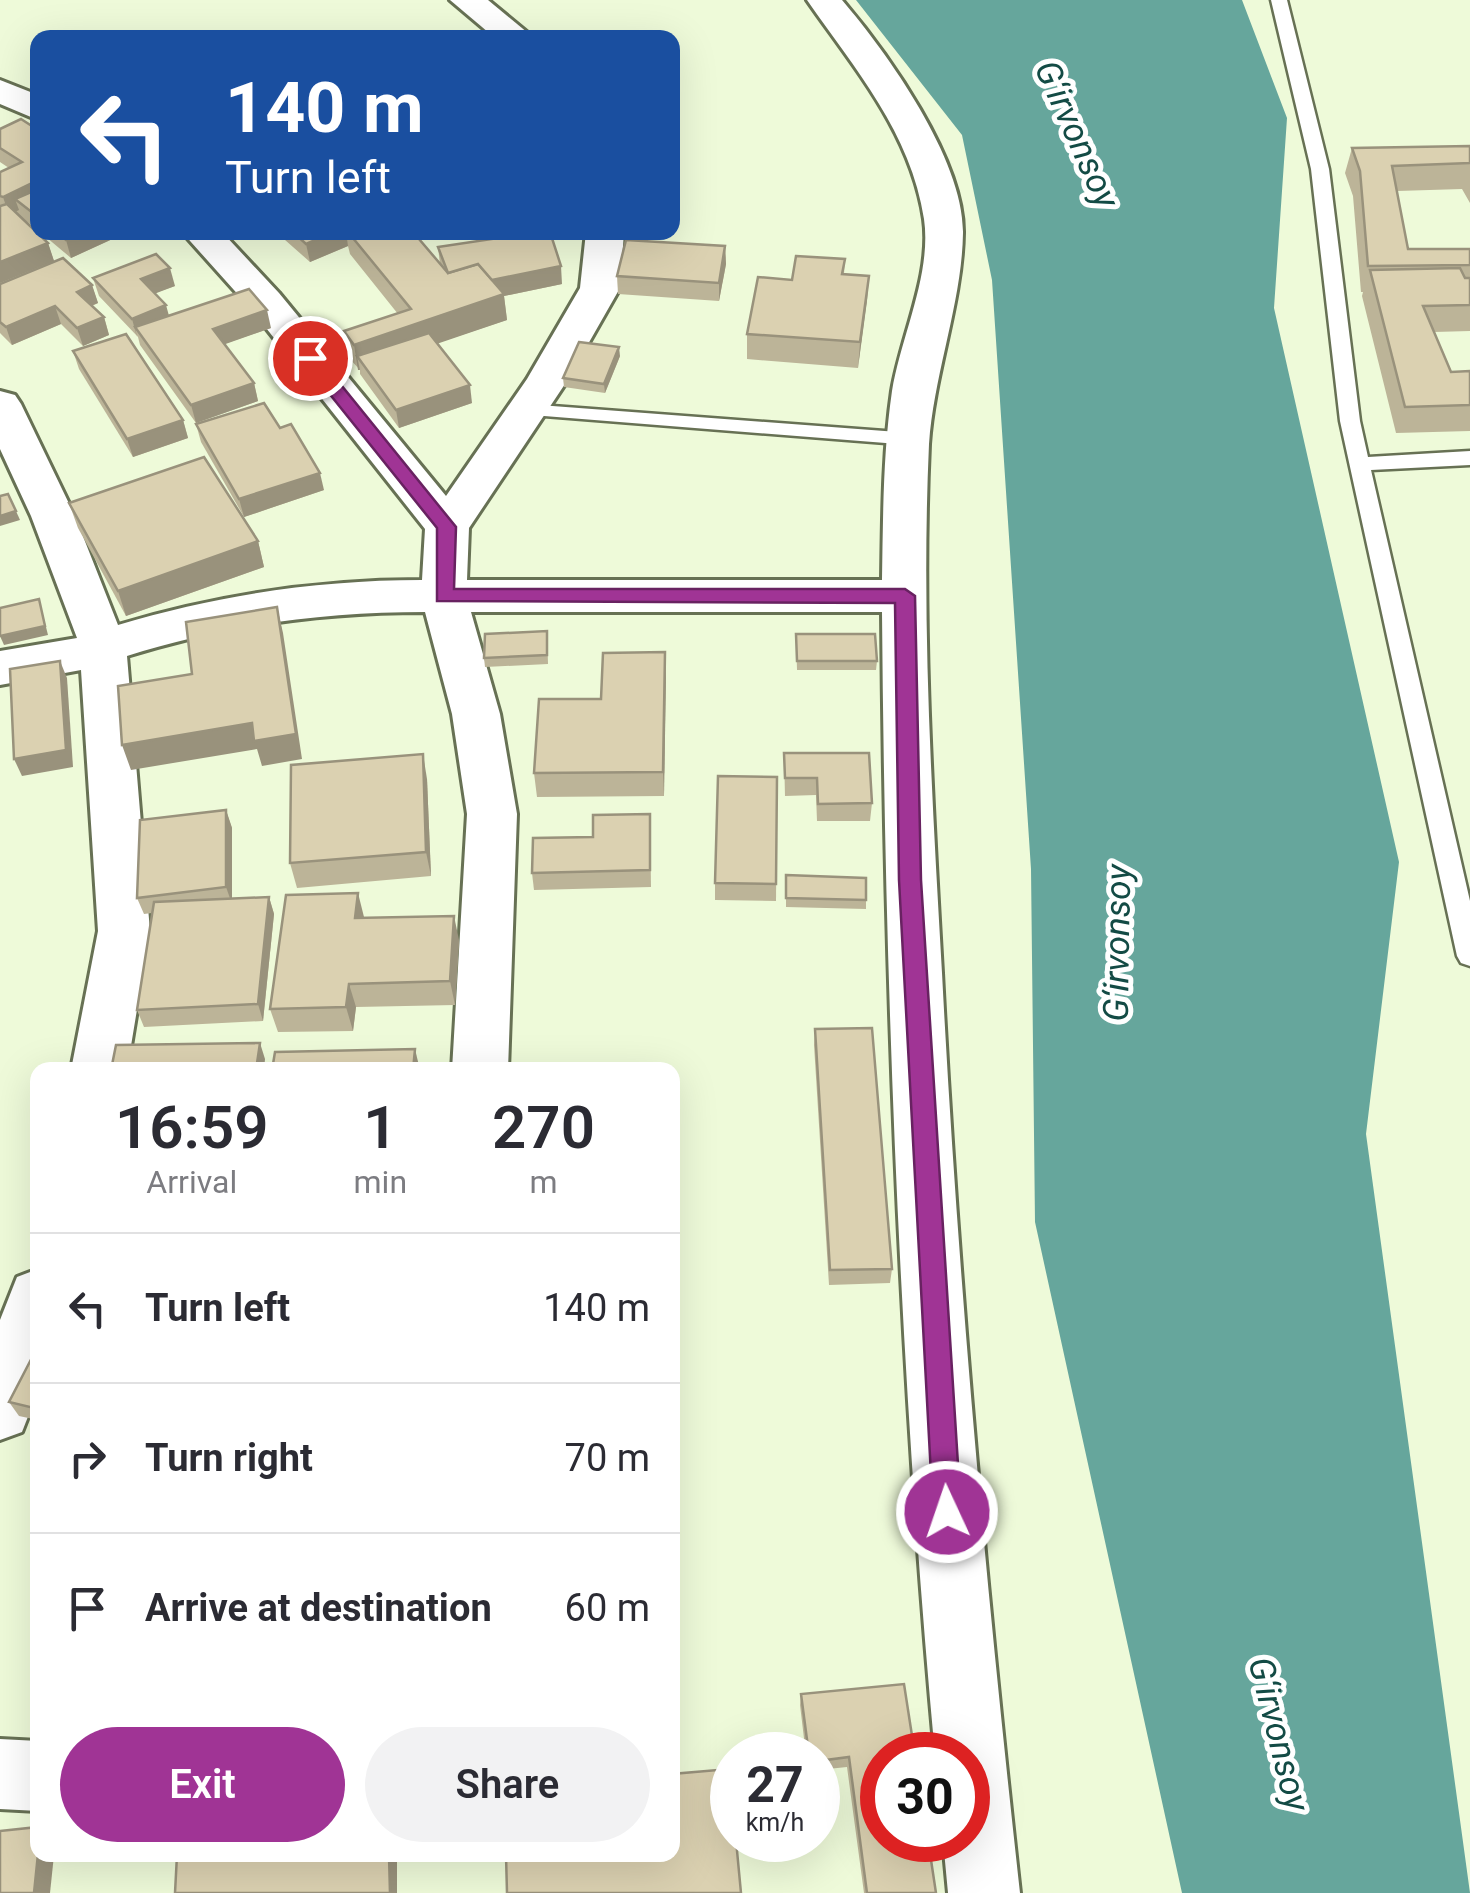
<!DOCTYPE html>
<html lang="en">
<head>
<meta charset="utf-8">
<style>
  :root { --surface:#fff; --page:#f2f2f3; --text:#2b2b33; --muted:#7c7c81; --line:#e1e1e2; --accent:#a03495 }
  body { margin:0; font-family:Roboto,sans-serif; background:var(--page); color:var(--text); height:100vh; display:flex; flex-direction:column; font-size:38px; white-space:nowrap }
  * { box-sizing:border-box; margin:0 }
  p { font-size:32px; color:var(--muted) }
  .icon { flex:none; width:55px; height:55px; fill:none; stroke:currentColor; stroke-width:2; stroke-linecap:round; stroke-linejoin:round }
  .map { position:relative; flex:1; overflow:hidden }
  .panel { position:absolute; left:30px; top:1062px; width:650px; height:800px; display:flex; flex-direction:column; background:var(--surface); border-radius:20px; box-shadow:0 10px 40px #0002 }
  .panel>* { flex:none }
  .top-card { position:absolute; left:30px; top:30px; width:650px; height:210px; border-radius:20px; box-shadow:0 10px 40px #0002; background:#1a4fa0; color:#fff; overflow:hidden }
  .speed { position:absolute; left:710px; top:1732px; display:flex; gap:20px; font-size:50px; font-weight:700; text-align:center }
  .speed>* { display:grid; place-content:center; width:130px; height:130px; border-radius:50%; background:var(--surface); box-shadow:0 10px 40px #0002; line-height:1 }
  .speed small { font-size:25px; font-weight:400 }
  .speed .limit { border:15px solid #d22; background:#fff; color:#111 }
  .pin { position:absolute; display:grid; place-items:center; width:85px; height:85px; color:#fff; margin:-42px; border:5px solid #fff; border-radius:50%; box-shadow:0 2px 10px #0007 }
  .me { position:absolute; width:110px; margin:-55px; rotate:357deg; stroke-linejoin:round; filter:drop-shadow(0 0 8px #0008) }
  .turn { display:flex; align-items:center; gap:35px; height:210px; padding:0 30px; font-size:45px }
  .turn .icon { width:130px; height:130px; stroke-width:2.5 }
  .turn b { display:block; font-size:70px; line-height:85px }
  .eta { display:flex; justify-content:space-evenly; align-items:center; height:170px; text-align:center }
  .eta b { font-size:60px; font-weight:600; line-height:70px }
  .primary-button { display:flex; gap:20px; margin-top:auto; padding:20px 30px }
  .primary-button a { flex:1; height:115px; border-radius:60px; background:var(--accent); color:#fff; font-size:40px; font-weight:600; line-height:115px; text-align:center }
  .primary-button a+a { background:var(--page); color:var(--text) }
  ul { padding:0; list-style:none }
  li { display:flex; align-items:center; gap:30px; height:150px; padding:0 30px; border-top:2px solid var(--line) }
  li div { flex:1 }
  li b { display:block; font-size:38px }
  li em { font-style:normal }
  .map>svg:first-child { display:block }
  .water { fill:#66a69c }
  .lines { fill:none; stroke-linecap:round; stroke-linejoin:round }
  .service-casing { stroke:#677154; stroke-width:5 }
  .minor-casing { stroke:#677154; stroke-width:6 }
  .service { fill:#fff; fill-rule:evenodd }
  .minor { fill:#fff; fill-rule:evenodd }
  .wall { fill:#bcb498 }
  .shaded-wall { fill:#99927c }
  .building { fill:#dbd1b1; stroke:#99927c; stroke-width:2.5 }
  .route { fill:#a03495; stroke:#682261; stroke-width:2.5 }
  .labels { text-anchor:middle; stroke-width:10; stroke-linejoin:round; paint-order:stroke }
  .water-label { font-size:35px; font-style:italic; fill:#134b45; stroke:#fff }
</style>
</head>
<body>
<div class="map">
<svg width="1470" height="1893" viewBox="0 0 1470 1893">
  <rect width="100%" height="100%" fill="#eefad9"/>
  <polygon class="water" points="856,0 1242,0 1287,118 1274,308 1399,862 1366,1134 1470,1893 1182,1893 1035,1222 1031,869 992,280 962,135"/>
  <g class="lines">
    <g class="service-casing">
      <g id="service">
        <polygon points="1271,0 1287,0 1329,169 1360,421 1368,457 1470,451 1470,465 1371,470 1470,901 1470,966 1461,963 1457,956 1340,421 1311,169"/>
        <polygon points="526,404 911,433 921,439 911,445 519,414 519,406"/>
      </g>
    </g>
    <g class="minor-casing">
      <g id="minor">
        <polygon points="450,0 488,0 534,38 495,38"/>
        <path d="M807,0h35c46,54 122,160 121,233 -1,69 -29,140 -34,211 -8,175 3,353 13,529 16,308 44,614 78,920h-72l-5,-53h25v-85h-33c-35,-380 -50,-762 -53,-1143h-411l29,102 17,100 -9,256h-56l15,-256 -15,-100 -27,-102c-102,0 -200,13 -298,44l23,275 -23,139h-56l27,-139 -17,-261 -81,15v-34l77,-13 -46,-122 -31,-67v-58l15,4 6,9 54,112 43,109c100,-30 200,-45 304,-45l3,-51 -174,-220 -69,-77h40l57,61 167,203 81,-117 53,-91 6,-56h38l-4,56 -53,93 -98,147 -2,52h415c1,-63 1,-127 10,-189 9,-55 40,-117 32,-172 -13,-86 -69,-150 -117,-219z"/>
        <polygon points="0,80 38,95 38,120 0,104"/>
        <polygon points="38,1269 38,1391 22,1432 0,1440 0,1320 17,1277"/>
        <polygon points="0,1739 38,1741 38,1811 0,1809"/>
      </g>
    </g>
    <use href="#service" class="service"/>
    <use href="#minor" class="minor"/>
  </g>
  <g class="wall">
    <polygon points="0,129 38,130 38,230 22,218 48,243 54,261 0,283 0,172 9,168 0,162"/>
    <polygon points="1470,146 1470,203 1462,189 1397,191 1408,249 1470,249 1470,331 1434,332 1451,372 1470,371 1470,431 1396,433 1362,296 1363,292 1361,292 1353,196 1345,173 1352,148"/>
    <polygon points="40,232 118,232 119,236 71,258"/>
    <polygon points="276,232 413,232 440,264 438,247 562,284 504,296 507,320 437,343 472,403 399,428 360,374 360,370 348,357 344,331 398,314 350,254 348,246 310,262"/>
    <polygon points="725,246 726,264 719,301 618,294 617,276"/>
    <polygon points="845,259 844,274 869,276 858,368 747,359 747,334 792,280"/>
    <polygon points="93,278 175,286 155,293 169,316 271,328 224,344 254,383 258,401 196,423 140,345 138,337 99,296"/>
    <polygon points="0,284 92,285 98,303 92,306 104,317 109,335 83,346 61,324 12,345 0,333"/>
    <polygon points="73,351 183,420 188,438 133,457 79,369"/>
    <polygon points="620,356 605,393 564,387 563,378"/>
    <polygon points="196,424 324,490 244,517 201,442"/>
    <polygon points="69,503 258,541 264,567 126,616 78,528"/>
    <polygon points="547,631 548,664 485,667 484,658"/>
    <polygon points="796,634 877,661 876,670 797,670"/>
    <polygon points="665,652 664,796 537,797 534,773"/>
    <polygon points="784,753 872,803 870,821 817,821 816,795 785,796"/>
    <polygon points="777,777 776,901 715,900 715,883"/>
    <polygon points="427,779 431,876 297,888 290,863"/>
    <polygon points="226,810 232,828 232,899 269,897 274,914 263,1021 144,1027 137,1010 152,913 144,914 137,898"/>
    <polygon points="650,814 651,887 534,890 532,873 593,837"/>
    <polygon points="786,875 866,900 866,909 786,907"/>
    <polygon points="364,918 459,940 455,1005 356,1007 353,1031 278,1032 270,1009"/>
    <polygon points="815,1029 892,1269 890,1283 829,1285 814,1045"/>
    <polygon points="38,1346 38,1420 19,1416 9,1402"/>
    <polygon points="904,1684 936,1893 864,1893 847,1767 818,1770 818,1755 806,1755 800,1705 801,1694"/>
  </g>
  <g class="shaded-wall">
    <polygon points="38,180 38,201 15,199 19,210 9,215 3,197"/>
    <polygon points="82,232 118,232 119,236 71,258 66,240"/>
    <polygon points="334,232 346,232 348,246 310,262 306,244"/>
    <polygon points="48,243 54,261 0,283 0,262"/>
    <polygon points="725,246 726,264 719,301 719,283"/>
    <polygon points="561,266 562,284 504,296 507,320 366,368 357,356 360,370 358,370 354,345 491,280"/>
    <polygon points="170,268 175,286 146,297 141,279"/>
    <polygon points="869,276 867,301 858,368 860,342"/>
    <polygon points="92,285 98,303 83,309 77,292"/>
    <polygon points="166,305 171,323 135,327 137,337 132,319"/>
    <polygon points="55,306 61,324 12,345 6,327"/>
    <polygon points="267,310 271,328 217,347 213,329"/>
    <polygon points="104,317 109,335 83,346 77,328"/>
    <polygon points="619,347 620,356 605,393 604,384"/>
    <polygon points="254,383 258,401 196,423 191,405"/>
    <polygon points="470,385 472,403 399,428 396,410"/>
    <polygon points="183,420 188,438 133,457 127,439"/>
    <polygon points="320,473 324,490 244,517 239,499"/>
    <polygon points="16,511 20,520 0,526 0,516"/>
    <polygon points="258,541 264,567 126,616 118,591"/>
    <polygon points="39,599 48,635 4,645 0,636"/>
    <polygon points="277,607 283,633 302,759 262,766 257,749 131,770 122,745"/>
    <polygon points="665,652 666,678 664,796 663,772"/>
    <polygon points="60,661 67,678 73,767 22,776 14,759"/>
    <polygon points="423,754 427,779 431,876 426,852"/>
    <polygon points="226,810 232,828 232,904 226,887"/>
    <polygon points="358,893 364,917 362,942 355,918"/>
    <polygon points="269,897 274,914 263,1021 258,1004"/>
    <polygon points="454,916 459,940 455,1005 450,981"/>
    <polygon points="349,984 356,1007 353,1031 346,1007"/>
    <polygon points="260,1043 265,1059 264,1070 256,1070"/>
    <polygon points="415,1049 420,1070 413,1070"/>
    <polygon points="38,1855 54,1855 50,1893 34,1893"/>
    <polygon points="389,1855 397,1855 397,1893 390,1893"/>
  </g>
  <g class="building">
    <polygon points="145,32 158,38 135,38"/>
    <polygon points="21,119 38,130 38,180 3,197 0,196 0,172 22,162 0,148 0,129"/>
    <polygon points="1470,146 1470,163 1392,166 1408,249 1470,249 1470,265 1368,266 1360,171 1352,148"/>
    <polygon points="38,189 38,217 15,199"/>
    <polygon points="7,204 48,243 0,262 0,206"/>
    <polygon points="57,232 82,232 66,240"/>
    <polygon points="293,232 334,232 306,244"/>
    <polygon points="348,232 413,232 448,273 478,264 504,294 354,345 344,331 411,309"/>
    <polygon points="539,232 550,232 561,266 492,280 478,264 448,273 438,247"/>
    <polygon points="626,240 725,246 719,283 617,276"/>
    <polygon points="156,254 170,268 141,279 166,305 132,319 93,278"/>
    <polygon points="796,256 845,259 842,274 869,276 860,342 747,334 758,277 792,280"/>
    <polygon points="63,258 92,285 77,292 104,317 77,328 55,306 6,327 0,322 0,284"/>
    <polygon points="1460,268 1465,278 1470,278 1470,305 1423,306 1451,372 1470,371 1470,405 1405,407 1370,270"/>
    <polygon points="249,289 267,310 213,329 254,383 191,405 135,327"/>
    <polygon points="429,333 470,385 396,410 357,356"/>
    <polygon points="126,334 183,420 127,439 73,351"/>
    <polygon points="579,342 619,347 604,384 563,378"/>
    <polygon points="264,403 280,428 291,424 320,473 239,499 196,424"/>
    <polygon points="204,457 258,541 118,591 69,503"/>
    <polygon points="8,494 16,511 0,516 0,496"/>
    <polygon points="39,599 45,626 0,636 0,608"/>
    <polygon points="277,607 296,734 254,741 252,723 122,745 118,686 192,674 186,622"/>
    <polygon points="547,631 547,655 484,658 485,634"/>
    <polygon points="796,634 875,634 877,661 797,661"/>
    <polygon points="665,652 663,772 534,773 539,699 601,699 603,653"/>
    <polygon points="60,661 66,750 14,759 10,669"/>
    <polygon points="784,753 869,753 872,803 818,804 817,778 785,778"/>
    <polygon points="423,754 426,852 290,863 291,765"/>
    <polygon points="718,776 777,777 776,884 715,883"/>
    <polygon points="226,810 226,887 137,898 140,820"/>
    <polygon points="650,814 650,870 532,873 533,838 593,837 593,815"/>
    <polygon points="786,875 866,878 866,900 786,898"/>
    <polygon points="358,893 355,918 454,916 450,981 349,984 346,1007 270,1009 286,895"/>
    <polygon points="269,897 258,1004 137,1010 154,902"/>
    <polygon points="872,1028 892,1269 830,1270 815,1029"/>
    <polygon points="260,1043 256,1070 111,1070 116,1045"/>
    <polygon points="415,1049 413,1070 272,1070 275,1052"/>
    <polygon points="38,1346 38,1409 9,1402"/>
    <polygon points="904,1684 915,1755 882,1755 882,1840 928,1840 936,1893 867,1893 849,1757 818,1761 818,1755 809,1755 801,1694"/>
    <polygon points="729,1769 732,1802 732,1840 736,1840 741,1893 507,1893 506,1855 672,1855 672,1774"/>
    <polygon points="38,1827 38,1854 34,1893 0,1893 0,1831"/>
    <polygon points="177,1855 389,1855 390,1893 175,1893"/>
  </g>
  <polygon class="route" points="310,353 316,354 456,527 454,589 905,589 915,596 921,880 961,1512 957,1521 947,1525 937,1521 933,1512 899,880 895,603 437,601 437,528 304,362 301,358"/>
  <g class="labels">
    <g class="water-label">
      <text transform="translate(1077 134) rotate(66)" y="12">G‘irvonsoy</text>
      <text transform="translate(1117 943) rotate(-89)" y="12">G‘irvonsoy</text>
      <text transform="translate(1279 1734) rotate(76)" y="12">G‘irvonsoy</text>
    </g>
  </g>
</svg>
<div class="speed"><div>27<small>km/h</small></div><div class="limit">30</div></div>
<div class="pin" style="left:310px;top:358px;background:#d93025"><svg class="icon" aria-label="arrive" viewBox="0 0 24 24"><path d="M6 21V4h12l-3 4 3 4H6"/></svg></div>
<svg class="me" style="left:947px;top:1512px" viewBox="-20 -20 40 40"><circle r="17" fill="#a03495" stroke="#fff" stroke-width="3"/><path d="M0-11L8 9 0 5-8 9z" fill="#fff"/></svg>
<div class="top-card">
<div class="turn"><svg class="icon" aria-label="left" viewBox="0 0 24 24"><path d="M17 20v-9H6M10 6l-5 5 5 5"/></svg><div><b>140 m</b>Turn left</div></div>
</div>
<section class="panel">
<div class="eta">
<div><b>16:59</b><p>Arrival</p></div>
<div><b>1</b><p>min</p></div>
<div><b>270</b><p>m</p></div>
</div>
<ul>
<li><svg class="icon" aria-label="left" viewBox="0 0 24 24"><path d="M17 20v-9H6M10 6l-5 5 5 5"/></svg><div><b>Turn left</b></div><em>140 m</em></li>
<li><svg class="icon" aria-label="right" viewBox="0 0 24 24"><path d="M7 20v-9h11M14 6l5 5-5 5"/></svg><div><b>Turn right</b></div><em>70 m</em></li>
<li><svg class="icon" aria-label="arrive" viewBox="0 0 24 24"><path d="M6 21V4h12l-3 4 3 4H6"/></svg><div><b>Arrive at destination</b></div><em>60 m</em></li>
</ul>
<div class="primary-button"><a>Exit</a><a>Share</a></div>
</section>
</div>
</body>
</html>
